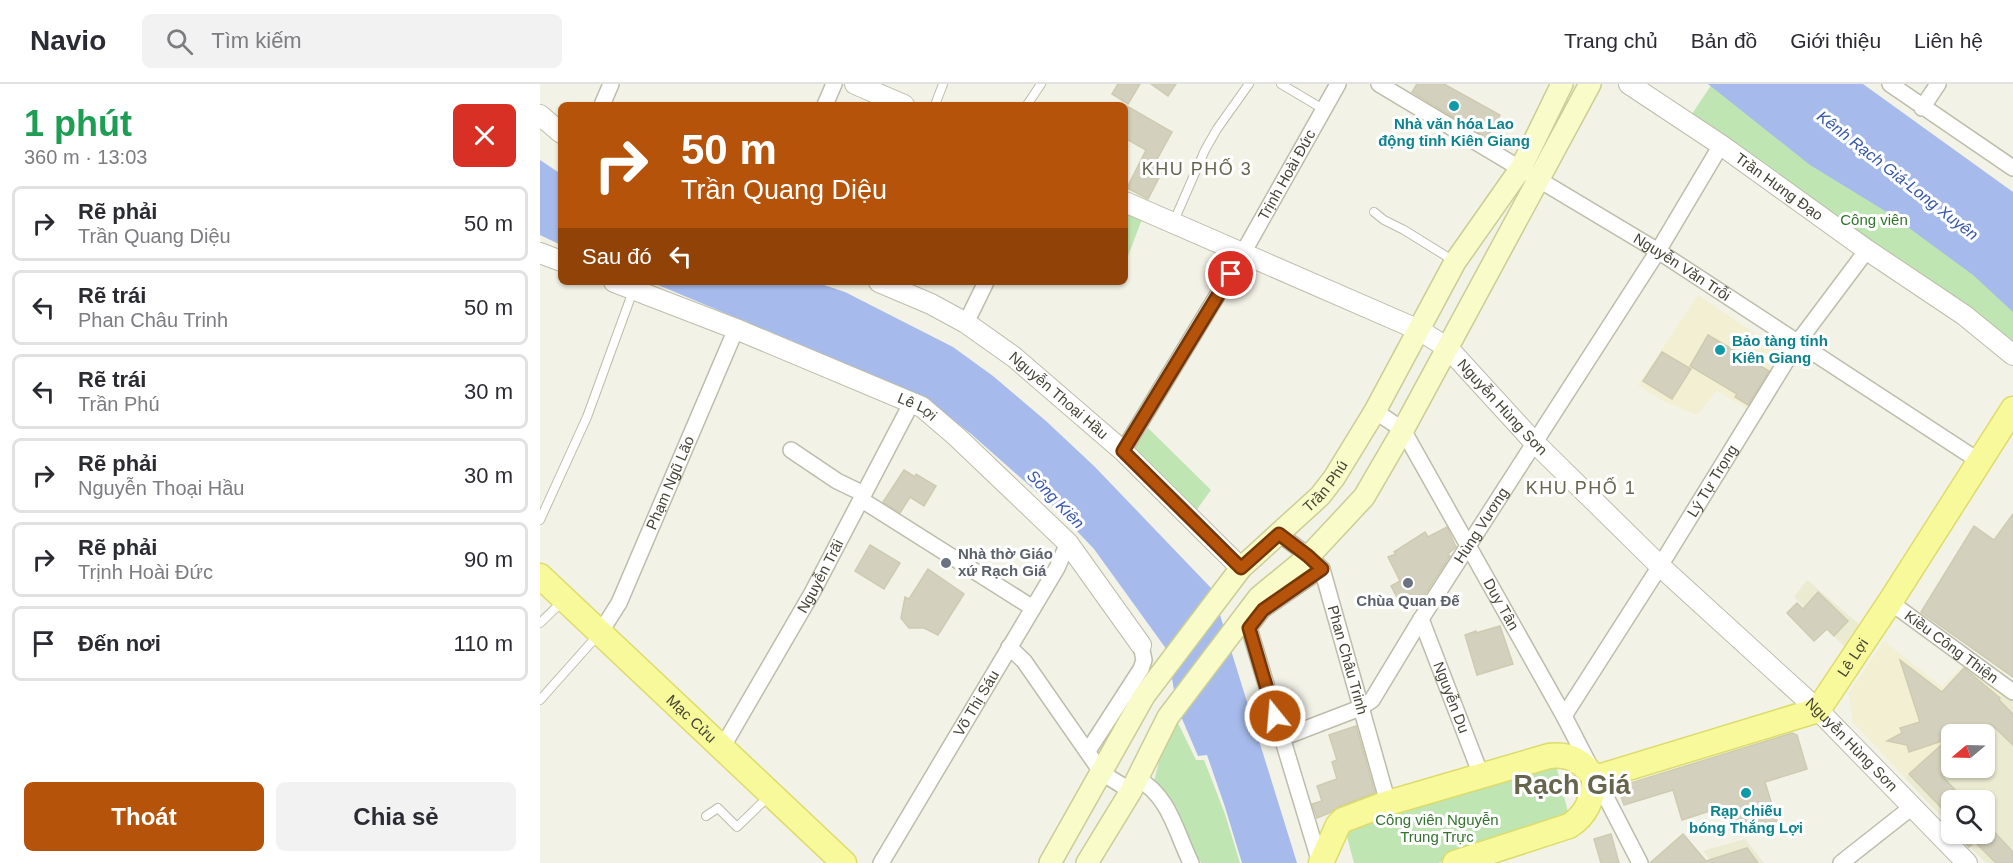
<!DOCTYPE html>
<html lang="vi">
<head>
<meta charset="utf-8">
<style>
  :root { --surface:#fff; --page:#f2f2f3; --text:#2b2b33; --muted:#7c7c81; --line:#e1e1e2; --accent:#b45309 }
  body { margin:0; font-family:Helvetica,sans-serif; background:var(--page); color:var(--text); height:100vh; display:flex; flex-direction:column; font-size:22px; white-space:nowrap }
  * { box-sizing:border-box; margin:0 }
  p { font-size:20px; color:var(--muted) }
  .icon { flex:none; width:33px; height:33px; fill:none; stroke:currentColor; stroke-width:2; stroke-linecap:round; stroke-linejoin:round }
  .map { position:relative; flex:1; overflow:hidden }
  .sheet { display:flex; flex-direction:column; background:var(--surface); width:540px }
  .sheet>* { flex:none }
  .top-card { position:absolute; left:18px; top:18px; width:570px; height:183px; border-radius:9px; box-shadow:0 2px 4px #0004; background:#b45309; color:#fff; overflow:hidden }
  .needle { width:39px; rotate:251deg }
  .controls { position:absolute; left:1401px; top:640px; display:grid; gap:12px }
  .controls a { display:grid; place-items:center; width:54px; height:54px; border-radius:9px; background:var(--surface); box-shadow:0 2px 4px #0004; font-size:30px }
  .pin { position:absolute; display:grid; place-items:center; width:51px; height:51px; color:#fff; margin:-26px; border:3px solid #fff; border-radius:50%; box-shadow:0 2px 6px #0007 }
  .me { position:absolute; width:66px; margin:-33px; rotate:343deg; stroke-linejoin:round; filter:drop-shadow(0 0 4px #0008) }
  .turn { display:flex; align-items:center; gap:21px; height:126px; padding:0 24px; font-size:27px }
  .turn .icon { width:78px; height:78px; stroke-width:2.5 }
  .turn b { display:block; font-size:42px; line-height:51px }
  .then { display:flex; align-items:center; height:57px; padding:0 24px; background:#0003; gap:12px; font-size:22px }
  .round { display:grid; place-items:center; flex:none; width:63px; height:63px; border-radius:9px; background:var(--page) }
  .overview { display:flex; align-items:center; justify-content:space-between; height:102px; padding:0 24px }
  h1 { font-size:36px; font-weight:600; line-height:45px; color:#1e9e55 }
  .cta { display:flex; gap:12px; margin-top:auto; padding:12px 24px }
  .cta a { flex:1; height:69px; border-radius:9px; background:var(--accent); color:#fff; font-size:24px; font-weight:600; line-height:69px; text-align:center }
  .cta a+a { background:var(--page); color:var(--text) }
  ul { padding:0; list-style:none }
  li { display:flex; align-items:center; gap:18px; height:75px; margin:0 12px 9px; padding:0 12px; border:3px solid var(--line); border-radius:9px }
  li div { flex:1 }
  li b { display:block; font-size:22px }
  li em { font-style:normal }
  header { display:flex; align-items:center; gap:36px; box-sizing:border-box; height:84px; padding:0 30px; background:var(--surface); border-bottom:2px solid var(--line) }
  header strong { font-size:28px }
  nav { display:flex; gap:33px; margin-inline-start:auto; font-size:21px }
  .search { width:420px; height:54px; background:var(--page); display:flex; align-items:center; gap:15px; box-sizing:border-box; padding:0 21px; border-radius:9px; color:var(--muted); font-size:22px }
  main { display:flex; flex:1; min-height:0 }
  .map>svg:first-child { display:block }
  .commercial { fill:#f3efd3 }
  .education { fill:#ebebd1 }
  .green { fill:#bfe5b2 }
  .water { fill:#a6bbec }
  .building { fill:#d3d1bd; stroke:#cecbb0; stroke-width:1.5 }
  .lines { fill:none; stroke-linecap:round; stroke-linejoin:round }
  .service-casing { stroke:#bdbdaa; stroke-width:10 }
  .minor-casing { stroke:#bdbdaa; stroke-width:18 }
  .tertiary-casing { stroke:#bdbdaa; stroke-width:22 }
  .secondary-casing { stroke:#cbcd96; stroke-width:24 }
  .primary-casing { stroke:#dddc6a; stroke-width:27 }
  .service { stroke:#fff; stroke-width:8 }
  .minor { stroke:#fff; stroke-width:15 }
  .tertiary { stroke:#fff; stroke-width:20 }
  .secondary { stroke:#f9fcc8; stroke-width:21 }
  .primary { stroke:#f8f99a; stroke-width:24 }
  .route-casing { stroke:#753606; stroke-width:15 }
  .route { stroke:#b45309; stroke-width:10 }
  .culture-dot { fill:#0f9aa8; stroke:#fff; stroke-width:2 }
  .worship-dot { fill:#6b7280; stroke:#fff; stroke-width:2 }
  .labels { text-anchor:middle; stroke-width:6; stroke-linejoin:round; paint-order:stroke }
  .culture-label { font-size:15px; font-weight:bold; fill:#0d838f; stroke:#fff }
  .street-label { font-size:15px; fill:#454436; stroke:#fff }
  .park-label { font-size:15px; fill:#33742d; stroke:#fff }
  .worship-label { font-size:15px; font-weight:bold; fill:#5b616d; stroke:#fff; text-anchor:start }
  .water-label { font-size:16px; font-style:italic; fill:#3557ab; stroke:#fff }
  .quarter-label { font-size:18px; letter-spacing:1.5px; fill:#67654e; stroke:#fff }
  .town-label { font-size:27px; font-weight:bold; fill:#67654e; stroke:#fff }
</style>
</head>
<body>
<header>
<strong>Navio</strong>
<div class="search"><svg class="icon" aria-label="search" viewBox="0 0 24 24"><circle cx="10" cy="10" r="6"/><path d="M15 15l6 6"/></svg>Tìm kiếm</div>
<nav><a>Trang chủ</a><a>Bản đồ</a><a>Giới thiệu</a><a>Liên hệ</a></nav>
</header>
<main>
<section class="sheet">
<div class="overview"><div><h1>1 phút</h1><p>360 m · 13:03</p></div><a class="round" style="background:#d93025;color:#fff"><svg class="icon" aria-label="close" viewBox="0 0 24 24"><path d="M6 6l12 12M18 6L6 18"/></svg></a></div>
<ul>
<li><svg class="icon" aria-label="right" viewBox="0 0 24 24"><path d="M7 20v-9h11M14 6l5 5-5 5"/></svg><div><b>Rẽ phải</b><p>Trần Quang Diệu</p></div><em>50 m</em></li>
<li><svg class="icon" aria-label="left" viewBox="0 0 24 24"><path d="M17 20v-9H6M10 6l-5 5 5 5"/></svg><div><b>Rẽ trái</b><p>Phan Châu Trinh</p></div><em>50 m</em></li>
<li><svg class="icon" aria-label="left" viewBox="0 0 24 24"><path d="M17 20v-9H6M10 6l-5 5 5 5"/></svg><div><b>Rẽ trái</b><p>Trần Phú</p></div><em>30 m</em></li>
<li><svg class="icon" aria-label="right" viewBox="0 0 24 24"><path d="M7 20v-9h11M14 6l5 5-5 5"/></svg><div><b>Rẽ phải</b><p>Nguyễn Thoại Hầu</p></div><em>30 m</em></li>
<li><svg class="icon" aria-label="right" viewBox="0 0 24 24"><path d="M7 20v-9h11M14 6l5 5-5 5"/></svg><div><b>Rẽ phải</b><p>Trịnh Hoài Đức</p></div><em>90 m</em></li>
<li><svg class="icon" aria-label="arrive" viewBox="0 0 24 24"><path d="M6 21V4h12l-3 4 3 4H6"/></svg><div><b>Đến nơi</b></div><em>110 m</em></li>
</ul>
<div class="cta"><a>Thoát</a><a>Chia sẻ</a></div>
</section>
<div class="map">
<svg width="1473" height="779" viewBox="0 0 1473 779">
  <rect width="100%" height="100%" fill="#f2f2e7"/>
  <g class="commercial">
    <polygon points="1158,211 1232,261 1243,271 1210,326 1177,307 1157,331 1123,317 1098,301"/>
    <polygon points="1344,557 1402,603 1425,580 1465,608 1436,643 1412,651 1411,660 1388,673 1365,694 1313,638 1309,609"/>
  </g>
  <g class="education">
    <polygon points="1267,496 1320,541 1307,565 1254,513"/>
    <polygon points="1465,608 1473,614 1473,779 1446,779 1418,750 1444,750 1444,717 1412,717 1411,743 1365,694 1388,673 1411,660 1412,684 1444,684 1444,651 1420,651 1436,643"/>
    <polygon points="1205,755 1224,779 1173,779 1163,767"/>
  </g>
  <g class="green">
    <path d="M1172,0l167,116 134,105v42c-46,-48 -100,-76 -154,-114 -56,-39 -111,-80 -167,-119z"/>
    <polygon points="585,128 602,135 585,180"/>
    <polygon points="608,344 671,406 655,428 592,369"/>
    <polygon points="636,635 656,676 664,676 685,730 700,779 661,779 614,697 627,646"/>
    <polygon points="1013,678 1017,685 1028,728 1014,742 898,779 814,779 805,745"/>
  </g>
  <g class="water">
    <polygon points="1168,0 1323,0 1473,108 1473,228 1433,191 1350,130 1270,81"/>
    <polygon points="0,76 21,90 21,161 0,151"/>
    <polygon points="111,198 275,198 305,208 413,263 453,292 506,337 555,383 672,505 757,779 702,779 685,723 667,671 658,672 637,623 627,566 554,465 516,425 430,349 388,317 359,302"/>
  </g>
  <g class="building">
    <polygon points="578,0 600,0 588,20 572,10"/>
    <polygon points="611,0 636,0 628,12"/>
    <polygon points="877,0 904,0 960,31 947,54 872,8"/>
    <polygon points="585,21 632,48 615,79 624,84 608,115 587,104 606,66 585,54"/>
    <polygon points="1168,251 1229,287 1208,321 1195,313 1197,310 1150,282"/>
    <polygon points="1122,268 1151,285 1132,315 1103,297"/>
    <polygon points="364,386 375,393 376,390 396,402 384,422 370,413 360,429 343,418"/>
    <polygon points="1473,430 1473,593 1381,528 1434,442 1454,456"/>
    <polygon points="907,443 916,463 908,470 910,472 882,515 864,526 851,502 860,497 848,473 856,470 854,468 885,448 888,453"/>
    <polygon points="330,461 360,479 344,505 315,487"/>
    <polygon points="388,485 424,510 398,551 384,544 369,544 361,534 365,513 369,515"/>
    <polygon points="1278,508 1308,537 1294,552 1287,545 1274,557 1247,529 1257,519 1263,525"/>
    <polygon points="960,542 973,580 937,591 925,551 936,547 936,549"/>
    <polygon points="1360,576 1402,608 1424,584 1460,614 1459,616 1473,630 1473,661 1451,640 1441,651 1412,651 1412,681 1401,691 1426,717 1412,717 1412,735 1369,690 1408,655 1369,668 1367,661 1347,657 1362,649 1360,644 1380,638"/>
    <polygon points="816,642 835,709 798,723 789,729 777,734 772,720 782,717 777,702 797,695 792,678 797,676 789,651"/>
    <polygon points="1252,649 1257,651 1267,685 1225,698 1237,737 1197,750 1188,721 1142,736 1133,706 1084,721 1078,703"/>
    <polygon points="1444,737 1473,768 1473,779 1456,779 1435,758 1429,763 1416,750 1444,750"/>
    <polygon points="1071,750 1079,779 1061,779 1054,755"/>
    <polygon points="1143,750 1166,777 1207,764 1218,779 1110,779"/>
  </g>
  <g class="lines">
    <g class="service-casing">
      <g id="service">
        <polyline points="741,0 783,25"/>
        <polyline points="395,21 403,0"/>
        <polyline points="487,21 501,0"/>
        <polyline points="834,128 844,136 864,146 914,177"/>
        <polyline points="634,137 665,66 677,45 709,0"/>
        <polyline points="0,436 47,333 93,207"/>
        <polyline points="0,539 23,517"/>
        <polyline points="0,616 57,552"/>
        <polyline points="166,732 178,724 197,743 228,713"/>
      </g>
    </g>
    <g class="minor-casing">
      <g id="minor">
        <path id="s1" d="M839,0l279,167 321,210"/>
        <polyline points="1350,0 1473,84"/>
        <polyline points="62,21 71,0"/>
        <polyline points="285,21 294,0"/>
        <polyline points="1382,24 1398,0"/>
        <polyline points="426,239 446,198"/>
        <path id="s2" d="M835,327l28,19 161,286 76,147"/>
        <polyline points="251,366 297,397 324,410"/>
        <path id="s3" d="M583,367l120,-198 95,-169"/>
        <polyline points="322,416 493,524"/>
        <path id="s4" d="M739,450l30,22 13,13 66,234"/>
        <path id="s5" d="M1350,518l123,90"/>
        <path id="s6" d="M881,535l60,156"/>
        <path id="s7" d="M60,549l19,-30 117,-274"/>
        <polyline points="469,563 484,577 562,689 591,707"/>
        <path id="s8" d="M1024,632l96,-150 138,-224 69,-92"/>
        <path id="s9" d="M742,654l78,-30 12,-8 49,-81 237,-368 63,-106"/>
        <path id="s10" d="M182,664l90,-155 100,-191"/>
        <polyline points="548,667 601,585 604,576 601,561"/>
        <path d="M597,694c33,19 38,52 54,85"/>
        <path id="s11" d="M341,779l176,-295 11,-25"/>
        <polyline points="780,779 709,544 723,526 782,485"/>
        <polyline points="1301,779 1372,723"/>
      </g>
    </g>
    <g class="tertiary-casing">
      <g id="tertiary">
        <polyline points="315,0 364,21"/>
        <path id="s12" d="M1089,0l92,61 146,105 97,65 49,40"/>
        <polyline points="0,31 21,49"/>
        <path id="s13" d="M585,118l294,128 29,18 86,94 126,124 158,144 149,153"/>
        <polyline points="0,169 21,177"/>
        <path id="s14" d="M74,198l122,47 186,78 35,30 111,106 73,102"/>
        <path id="s15" d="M339,198l52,22 35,19 48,34 109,94 118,117"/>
      </g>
    </g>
    <g class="secondary-casing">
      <g id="secondary">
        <path id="s16" d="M510,779l94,-167 97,-128 79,-72 14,-18 41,-67 80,-149 66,-94 41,-84"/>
        <polyline points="547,779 591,707 628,633 719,513 769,472 824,413 863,346 1050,0"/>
      </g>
    </g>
    <g class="primary-casing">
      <g id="primary">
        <path id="s17" d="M0,492l304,287"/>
        <path id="s18" d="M1055,694l223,-68 72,-108 123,-193"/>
        <path d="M781,779l17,-38 5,-5 45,-17 161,-47c22,-3 33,6 46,22"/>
        <path d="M915,779l114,-37c18,-11 23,-27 26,-48"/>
      </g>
    </g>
    <use href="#service" class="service"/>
    <use href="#minor" class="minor"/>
    <use href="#tertiary" class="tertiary"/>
    <use href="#secondary" class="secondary"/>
    <use href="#primary" class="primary"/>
  </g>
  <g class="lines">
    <g class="route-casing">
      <polyline id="route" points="691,190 583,367 701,484 739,450 768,472 782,485 723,526 709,544 735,632"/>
    </g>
    <use href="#route" class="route"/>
  </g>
  <g class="culture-dot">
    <circle cx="914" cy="22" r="6"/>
    <circle cx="1180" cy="266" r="6"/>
    <circle cx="1206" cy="709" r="6"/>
  </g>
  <g class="worship-dot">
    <circle cx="406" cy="479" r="6"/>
    <circle cx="868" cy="499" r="6"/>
  </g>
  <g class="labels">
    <g class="culture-label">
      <text x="914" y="45">Nhà văn hóa Lao<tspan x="914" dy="17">động tỉnh Kiên Giang</tspan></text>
      <text x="1192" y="262" text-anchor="start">Bảo tàng tỉnh<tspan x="1192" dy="17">Kiên Giang</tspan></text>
      <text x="1206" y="732">Rạp chiếu<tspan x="1206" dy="17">bóng Thắng Lợi</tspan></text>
    </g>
    <g class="street-label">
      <text dy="5" stroke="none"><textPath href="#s3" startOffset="321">Trịnh Hoài Đức</textPath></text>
      <text dy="5" stroke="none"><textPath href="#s12" startOffset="182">Trần Hưng Đạo</textPath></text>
      <text dy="5" stroke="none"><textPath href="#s1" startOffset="354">Nguyễn Văn Trỗi</textPath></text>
      <text dy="5" stroke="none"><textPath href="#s15" startOffset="214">Nguyễn Thoại Hầu</textPath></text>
      <text dy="5" stroke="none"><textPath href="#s13" startOffset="435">Nguyễn Hùng Sơn</textPath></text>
      <text dy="5" stroke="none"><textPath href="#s14" startOffset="328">Lê Lợi</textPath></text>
      <text dy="5" stroke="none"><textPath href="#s8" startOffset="278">Lý Tự Trọng</textPath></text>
      <text dy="5" stroke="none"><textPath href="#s7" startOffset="166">Phạm Ngũ Lão</textPath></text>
      <text dy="5" stroke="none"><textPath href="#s16" startOffset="470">Trần Phú</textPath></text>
      <text dy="5" stroke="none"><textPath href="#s9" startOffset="304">Hùng Vương</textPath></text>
      <text dy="5" stroke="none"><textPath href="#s10" startOffset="198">Nguyễn Trãi</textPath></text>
      <text dy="5" stroke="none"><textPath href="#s2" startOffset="234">Duy Tân</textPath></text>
      <text dy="5" stroke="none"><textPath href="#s5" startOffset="76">Kiều Công Thiện</textPath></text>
      <text dy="5" stroke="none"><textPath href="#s18" startOffset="296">Lê Lợi</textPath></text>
      <text dy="5" stroke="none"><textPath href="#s4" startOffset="150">Phan Châu Trinh</textPath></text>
      <text dy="5" stroke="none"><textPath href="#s6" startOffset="84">Nguyễn Du</textPath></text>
      <text dy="5" stroke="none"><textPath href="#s11" startOffset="186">Võ Thị Sáu</textPath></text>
      <text dy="5" stroke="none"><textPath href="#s17" startOffset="208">Mạc Cửu</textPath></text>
      <text dy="5" stroke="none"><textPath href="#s13" startOffset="921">Nguyễn Hùng Sơn</textPath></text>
    </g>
    <g class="park-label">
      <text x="1334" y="141">Công viên</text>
      <text x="897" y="741">Công viên Nguyễn<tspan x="897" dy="17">Trung Trực</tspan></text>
    </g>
    <g class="worship-label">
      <text x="418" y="475">Nhà thờ Giáo<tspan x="418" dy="17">xứ Rạch Giá</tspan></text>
      <text x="868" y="522" text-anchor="middle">Chùa Quan Đế</text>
    </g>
    <g class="water-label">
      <text transform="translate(1358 91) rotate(38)" y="6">Kênh Rạch Giá-Long Xuyên</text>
      <text transform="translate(516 415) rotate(46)" y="6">Sông Kiên</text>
    </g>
    <g class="quarter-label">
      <text x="657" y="91">KHU PHỐ 3</text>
      <text x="1041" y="410">KHU PHỐ 1</text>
    </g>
    <g class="town-label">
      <text x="1032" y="710">Rạch Giá</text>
    </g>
  </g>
</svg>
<div class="controls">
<a><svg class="needle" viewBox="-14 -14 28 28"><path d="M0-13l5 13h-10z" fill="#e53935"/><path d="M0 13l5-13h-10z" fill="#7c7c81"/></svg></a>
<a><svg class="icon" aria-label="search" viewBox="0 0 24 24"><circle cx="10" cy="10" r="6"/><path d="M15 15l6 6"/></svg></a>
</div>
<div class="pin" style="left:691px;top:190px;background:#d93025"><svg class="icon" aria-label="arrive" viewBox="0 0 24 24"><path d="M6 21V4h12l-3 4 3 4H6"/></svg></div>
<svg class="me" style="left:735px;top:632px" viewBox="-20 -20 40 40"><circle r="17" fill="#b45309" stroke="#fff" stroke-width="3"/><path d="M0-11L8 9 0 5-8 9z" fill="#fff"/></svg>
<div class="top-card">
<div class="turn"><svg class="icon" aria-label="right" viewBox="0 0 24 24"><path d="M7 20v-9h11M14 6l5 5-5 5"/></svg><div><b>50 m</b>Trần Quang Diệu</div></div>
<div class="then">Sau đó<svg class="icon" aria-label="left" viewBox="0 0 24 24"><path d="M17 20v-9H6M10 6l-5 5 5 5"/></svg></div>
</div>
</div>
</main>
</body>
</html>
